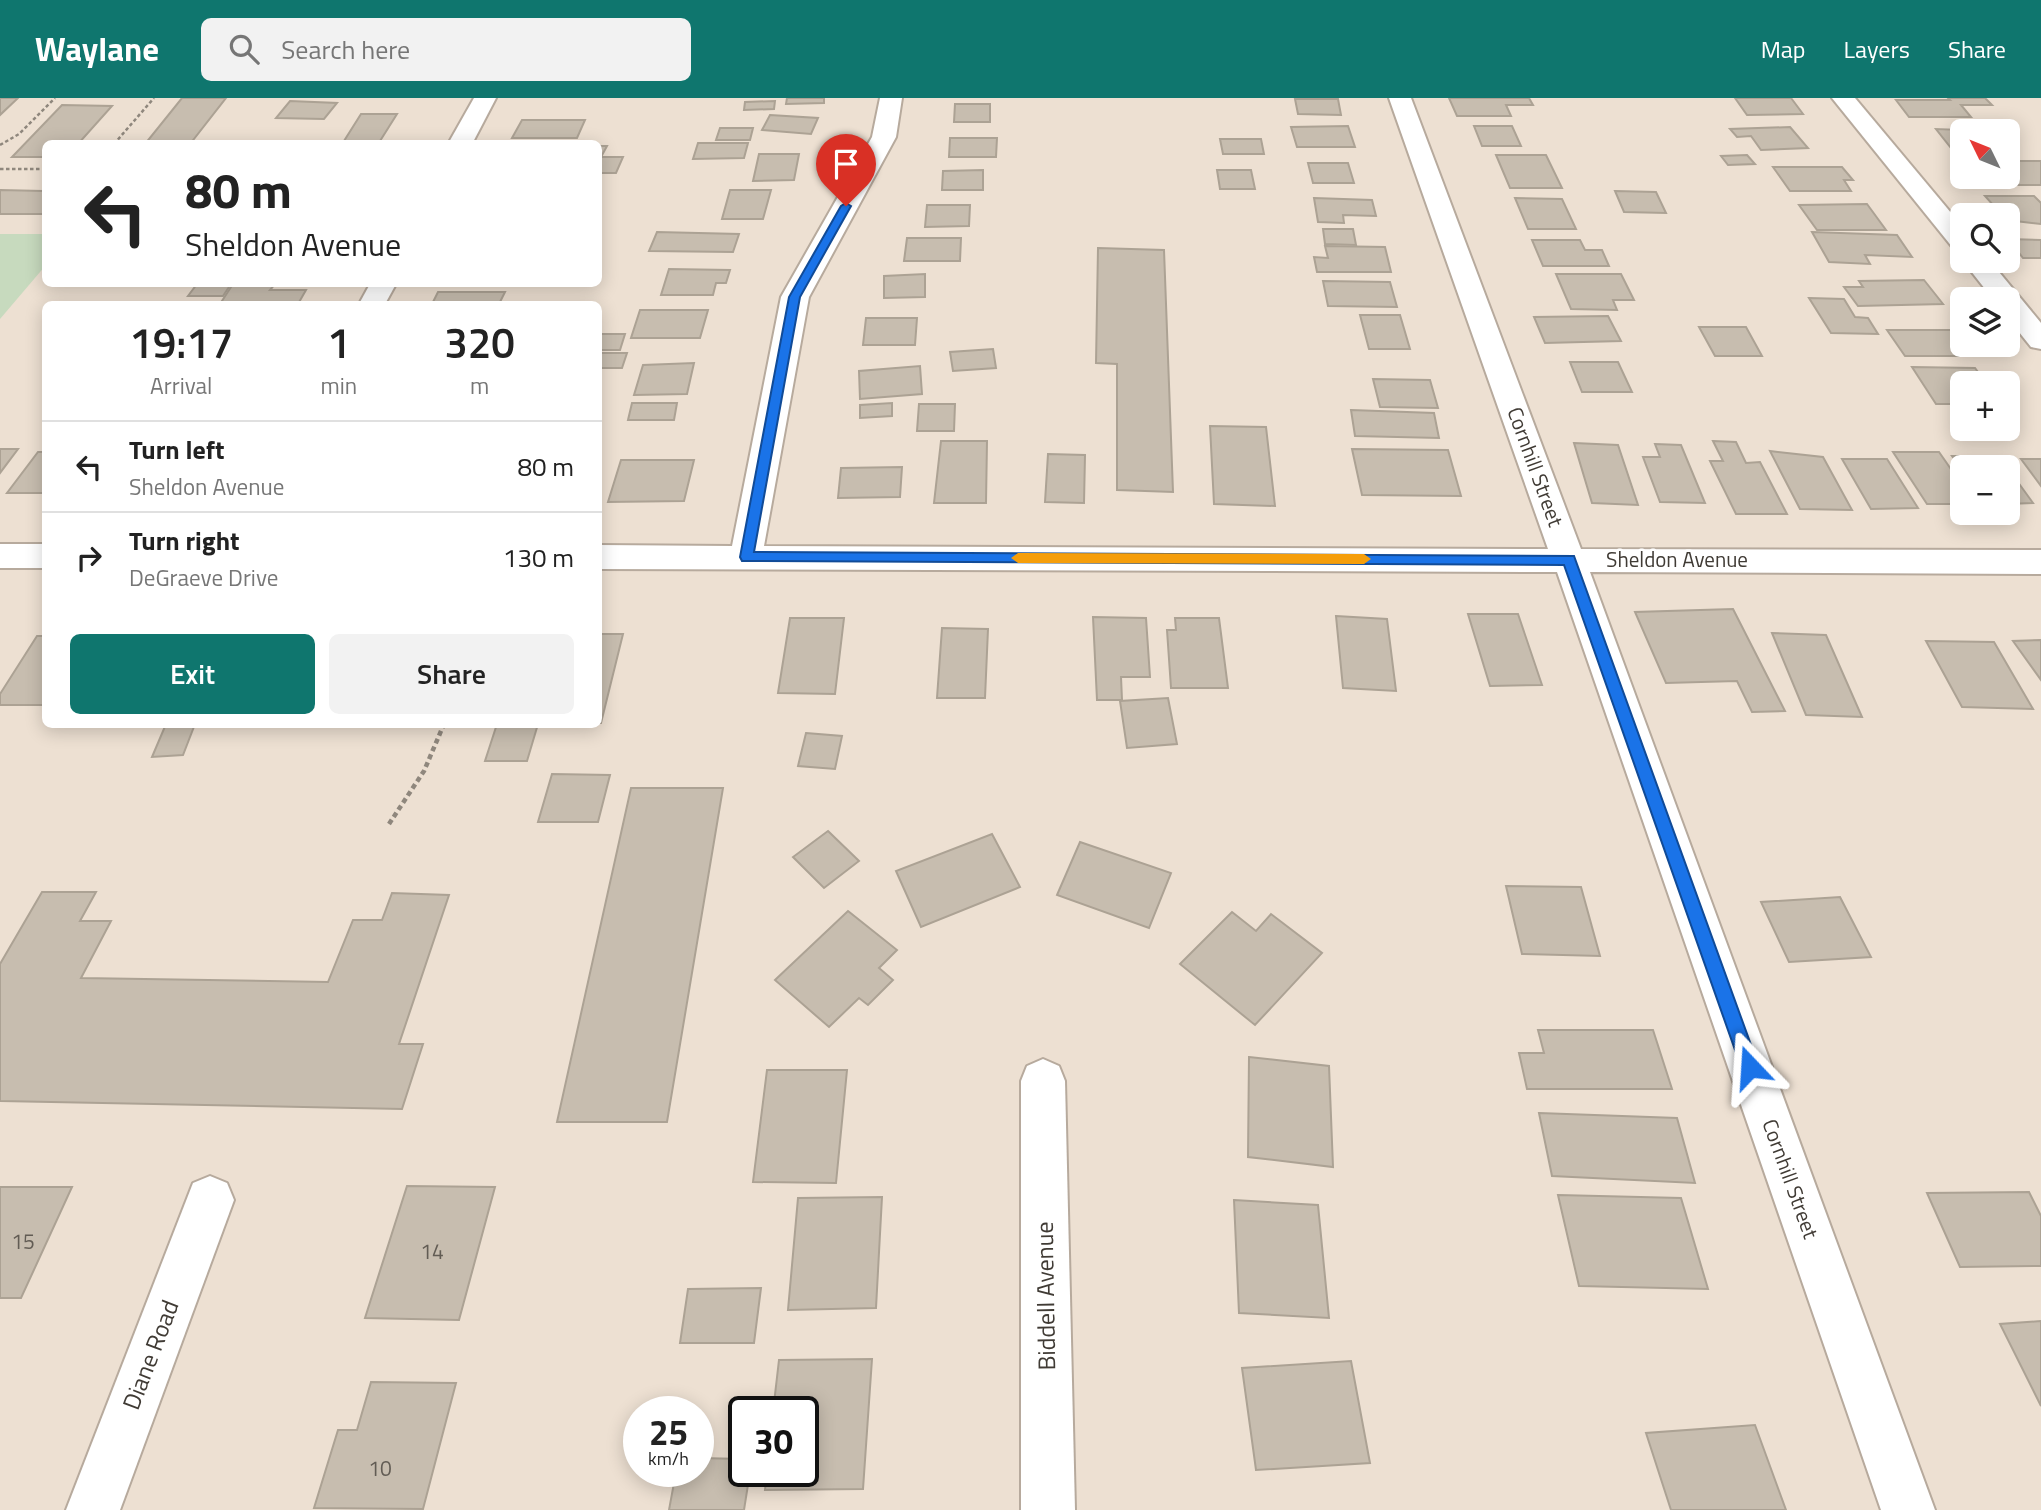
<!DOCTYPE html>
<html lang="en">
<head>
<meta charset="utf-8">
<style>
  :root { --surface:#fff; --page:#f2f2f2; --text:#222; --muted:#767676; --line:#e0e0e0; --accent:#0f766e }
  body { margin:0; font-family:"Titillium Web",sans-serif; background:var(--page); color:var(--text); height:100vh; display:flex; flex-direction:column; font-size:26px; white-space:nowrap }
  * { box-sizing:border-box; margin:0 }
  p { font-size:23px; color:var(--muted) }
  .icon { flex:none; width:38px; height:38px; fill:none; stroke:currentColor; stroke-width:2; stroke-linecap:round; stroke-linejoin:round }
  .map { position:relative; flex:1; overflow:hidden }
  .drawer { position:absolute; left:42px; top:203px; width:560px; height:427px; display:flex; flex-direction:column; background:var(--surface); border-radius:10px; box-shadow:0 4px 18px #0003 }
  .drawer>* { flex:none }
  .hud { position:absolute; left:42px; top:42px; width:560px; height:147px; border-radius:10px; box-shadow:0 4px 18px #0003; background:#fff; color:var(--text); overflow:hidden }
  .needle { width:46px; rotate:313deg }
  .controls { position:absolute; left:1950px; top:21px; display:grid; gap:14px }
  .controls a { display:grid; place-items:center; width:70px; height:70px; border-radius:10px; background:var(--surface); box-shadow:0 4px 18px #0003; font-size:35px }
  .speed { position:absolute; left:623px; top:1298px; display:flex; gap:14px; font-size:35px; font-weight:700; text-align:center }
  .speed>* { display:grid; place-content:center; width:91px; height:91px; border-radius:50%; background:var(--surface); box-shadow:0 4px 18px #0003; line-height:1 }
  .speed small { font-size:18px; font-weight:400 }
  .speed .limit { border:4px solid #111; border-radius:10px; background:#fff; color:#111 }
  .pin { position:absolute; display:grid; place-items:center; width:60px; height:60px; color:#fff; margin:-72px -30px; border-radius:50% 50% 50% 0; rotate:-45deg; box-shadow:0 0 7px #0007 }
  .pin .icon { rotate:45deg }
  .me { position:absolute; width:77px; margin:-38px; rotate:340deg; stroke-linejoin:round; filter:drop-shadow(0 0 5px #0008) }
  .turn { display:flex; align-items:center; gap:24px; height:147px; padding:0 28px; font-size:32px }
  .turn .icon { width:91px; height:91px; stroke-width:2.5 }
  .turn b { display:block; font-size:49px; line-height:60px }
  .eta { display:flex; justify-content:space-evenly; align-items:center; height:119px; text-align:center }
  .eta b { font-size:42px; font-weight:600; line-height:49px }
  .primary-button { display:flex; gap:14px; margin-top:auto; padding:14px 28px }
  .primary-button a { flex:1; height:80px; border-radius:10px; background:var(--accent); color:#fff; font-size:28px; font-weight:600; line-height:80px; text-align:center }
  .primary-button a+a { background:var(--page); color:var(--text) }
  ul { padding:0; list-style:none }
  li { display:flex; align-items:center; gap:21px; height:91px; padding:0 28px; border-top:2px solid var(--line) }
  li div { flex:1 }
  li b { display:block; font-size:26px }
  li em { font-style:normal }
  header { display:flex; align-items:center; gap:42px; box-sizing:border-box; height:98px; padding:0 35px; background:var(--accent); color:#fff }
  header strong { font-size:33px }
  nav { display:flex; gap:38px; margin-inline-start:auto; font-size:24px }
  .search { width:490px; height:63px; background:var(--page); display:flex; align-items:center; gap:18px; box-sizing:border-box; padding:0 24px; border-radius:10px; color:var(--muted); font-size:26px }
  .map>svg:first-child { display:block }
  .green { fill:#c7dabe }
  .building { fill:#c7bdaf; stroke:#aca294; stroke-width:2 }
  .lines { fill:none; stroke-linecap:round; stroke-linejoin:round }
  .minor-casing { stroke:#b7aa9d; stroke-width:4 }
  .path-far1 { stroke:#8f877d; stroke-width:2.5; stroke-dasharray:3.5 2.5; stroke-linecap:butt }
  .path { stroke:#8f877d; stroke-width:4.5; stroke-dasharray:5 3.5; stroke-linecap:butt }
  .minor { fill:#fff; fill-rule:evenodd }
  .route { fill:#1a73e8; stroke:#114b97; stroke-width:2 }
  .slow { fill:#f59e0b }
  .labels { text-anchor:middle; stroke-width:5; stroke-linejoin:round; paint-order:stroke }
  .street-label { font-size:21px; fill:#403b35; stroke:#fff }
  .near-number-label { font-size:21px; fill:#625c54 }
  .near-street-label { font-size:24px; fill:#403b35; stroke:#fff }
</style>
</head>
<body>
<header>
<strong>Waylane</strong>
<div class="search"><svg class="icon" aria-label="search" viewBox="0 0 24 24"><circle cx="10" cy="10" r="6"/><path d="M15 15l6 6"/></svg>Search here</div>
<nav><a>Map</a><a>Layers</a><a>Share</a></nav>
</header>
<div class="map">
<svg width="2041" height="1412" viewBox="0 0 2041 1412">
  <rect width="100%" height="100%" fill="#ede0d2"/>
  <polygon class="green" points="0,136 45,136 46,167 0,221"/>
  <g class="building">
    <polygon points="0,0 18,0 0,17"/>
    <polygon points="182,0 226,0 190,46 145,46"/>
    <polygon points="787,0 824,0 824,5 786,6"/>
    <polygon points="1449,0 1529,0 1533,7 1506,7 1511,18 1457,18"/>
    <polygon points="1735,0 1791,0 1803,16 1747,17"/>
    <polygon points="1948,0 1985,0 1992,7 1961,7 1971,19 1909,19 1896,2 1950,2"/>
    <polygon points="1295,1 1338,1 1341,17 1298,16"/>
    <polygon points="290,3 337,5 324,21 276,20"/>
    <polygon points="775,3 774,11 744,12 745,4"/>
    <polygon points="955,6 990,6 990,24 954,24"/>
    <polygon points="62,7 112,8 78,46 46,46 46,59 12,59"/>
    <polygon points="361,16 397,16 380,43 344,43"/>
    <polygon points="770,17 818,20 811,36 762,32"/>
    <polygon points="522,22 585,22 577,40 512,40"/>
    <polygon points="1348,28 1355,49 1297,49 1291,29"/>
    <polygon points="1474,28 1512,28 1521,48 1482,48"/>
    <polygon points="1958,28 2001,29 2005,33 1962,33 1962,50 1951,50 1936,31 1961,32"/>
    <polygon points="1790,29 1808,50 1761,52 1751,38 1737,39 1730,31"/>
    <polygon points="720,30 753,30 750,42 716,42"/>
    <polygon points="950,40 997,40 996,59 949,59"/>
    <polygon points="1220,41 1261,41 1264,56 1223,56"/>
    <polygon points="698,45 748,45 744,60 693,61"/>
    <polygon points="598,48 607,48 601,59 623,59 616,75 598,75"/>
    <polygon points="759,56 799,56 794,82 753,83"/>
    <polygon points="1496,57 1546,57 1562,90 1510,90"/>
    <polygon points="1747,57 1755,66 1728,67 1721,58"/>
    <polygon points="2007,63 2041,63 2041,87 1974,87 1967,79 2007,79"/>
    <polygon points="1308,65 1348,65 1354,85 1313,85"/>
    <polygon points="1773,69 1842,69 1853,82 1844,82 1851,93 1790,93"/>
    <polygon points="983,72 983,92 942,92 943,73"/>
    <polygon points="1217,72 1251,72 1255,91 1220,91"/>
    <polygon points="46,90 46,116 0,116 0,92 43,93"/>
    <polygon points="730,92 771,92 763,121 722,121"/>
    <polygon points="1615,93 1656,94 1666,115 1624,114"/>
    <polygon points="1985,98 2034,98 2041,105 2041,126 2007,122 2007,117 2002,117"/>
    <polygon points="1314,100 1372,102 1376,118 1343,117 1344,125 1318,124"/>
    <polygon points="1515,100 1562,101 1576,131 1528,131"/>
    <polygon points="1867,106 1886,132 1817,132 1799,107"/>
    <polygon points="927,107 970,107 969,128 925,129"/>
    <polygon points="1323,131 1353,131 1356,147 1325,146"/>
    <polygon points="657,134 739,136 733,154 649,153"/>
    <polygon points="1812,134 1897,137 1912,159 1865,157 1870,166 1829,164"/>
    <polygon points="907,140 961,140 960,163 904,163"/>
    <polygon points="2008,141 2041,142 2041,160 2023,160"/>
    <polygon points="1532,142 1580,142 1585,152 1602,152 1609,168 1543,168"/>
    <polygon points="1325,148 1385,149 1391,174 1317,174 1314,159 1328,160"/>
    <polygon points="1098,150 1164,152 1173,394 1117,392 1117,266 1096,265"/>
    <polygon points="669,171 730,172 726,185 716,185 713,197 661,197"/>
    <polygon points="925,176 925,199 884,200 884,178"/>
    <polygon points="1556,176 1621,176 1634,202 1613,202 1617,212 1571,211"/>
    <polygon points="1924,182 1943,206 1858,208 1844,189 1863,189 1859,183"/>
    <polygon points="1323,183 1390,184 1397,209 1328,208"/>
    <polygon points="197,186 231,186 223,198 188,198"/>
    <polygon points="233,186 275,186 270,192 306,192 298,206 220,206"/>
    <polygon points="438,194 505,194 499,206 432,206"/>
    <polygon points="1809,200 1844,201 1855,219 1868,220 1878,236 1831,235"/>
    <polygon points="640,212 708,212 700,240 631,240"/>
    <polygon points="1360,217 1400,217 1410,251 1369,251"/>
    <polygon points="1608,218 1621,243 1545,245 1534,219"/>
    <polygon points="866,220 917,220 915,247 863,247"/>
    <polygon points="1699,229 1746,229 1762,258 1715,258"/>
    <polygon points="1887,232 1960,232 1962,247 1971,247 1980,258 1905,258"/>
    <polygon points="598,236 625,236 620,252 598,252"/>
    <polygon points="993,251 996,270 953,273 950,254"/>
    <polygon points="598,255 627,255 622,270 598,270"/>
    <polygon points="1570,264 1618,264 1632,294 1582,294"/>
    <polygon points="694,265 687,296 634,297 643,267"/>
    <polygon points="920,268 922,296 860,301 859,273"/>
    <polygon points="1912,269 1975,270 1986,285 1962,285 1962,306 1936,306"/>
    <polygon points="1373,281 1430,282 1438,310 1380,309"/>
    <polygon points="632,305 677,305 674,322 628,322"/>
    <polygon points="892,305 892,318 860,320 860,307"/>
    <polygon points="919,306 955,306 954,333 917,333"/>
    <polygon points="1351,312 1434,315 1439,340 1355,338"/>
    <polygon points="1210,328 1266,329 1275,408 1214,406"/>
    <polygon points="941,343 987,343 986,405 934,405"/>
    <polygon points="1713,343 1736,344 1746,365 1760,364 1787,416 1736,416 1710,363 1723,363"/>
    <polygon points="1574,345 1618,347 1638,407 1592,405"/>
    <polygon points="1655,346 1681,347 1705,405 1660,404 1643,359 1660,359"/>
    <polygon points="0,351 18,351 0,375"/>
    <polygon points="1352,351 1448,352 1461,398 1362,397"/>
    <polygon points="1770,353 1823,359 1852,412 1800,411"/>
    <polygon points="38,354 46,354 46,395 7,395"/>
    <polygon points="1893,354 1939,354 1962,387 1962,406 1927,406"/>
    <polygon points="1048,356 1085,357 1084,405 1045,404"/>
    <polygon points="1952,358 1999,358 2007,369 1962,369 1962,372"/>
    <polygon points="1842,361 1887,361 1918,410 1871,411"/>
    <polygon points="2021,361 2041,361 2041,388"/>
    <polygon points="621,362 694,362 684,403 608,404"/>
    <polygon points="902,369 900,399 838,400 841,370"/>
    <polygon points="2007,369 2033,405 2007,406"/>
    <polygon points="1733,511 1785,613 1752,614 1737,583 1666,585 1635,514"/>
    <polygon points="1468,516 1518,516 1542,587 1490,588"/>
    <polygon points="1336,518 1387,521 1396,593 1343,590"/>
    <polygon points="1093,519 1146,520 1150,579 1121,579 1122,602 1097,602"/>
    <polygon points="790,520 844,520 835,596 778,595"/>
    <polygon points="1175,520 1219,520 1228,590 1171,590 1167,532 1176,532"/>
    <polygon points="942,530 988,531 985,600 937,600"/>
    <polygon points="1772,535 1826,537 1862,619 1806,617"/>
    <polygon points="598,536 623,536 601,625 598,625"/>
    <polygon points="37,538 46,538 46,607 0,607 0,596"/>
    <polygon points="2041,542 2041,582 2013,543"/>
    <polygon points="1926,543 1994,544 2033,611 1962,609"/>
    <polygon points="1168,600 1177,646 1127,650 1120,603"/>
    <polygon points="166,626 195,626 183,657 152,659"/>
    <polygon points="497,626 538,626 527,663 485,663"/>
    <polygon points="806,635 842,638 835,671 798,668"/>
    <polygon points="552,676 610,677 598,724 538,724"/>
    <polygon points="631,690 723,690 667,1024 557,1024"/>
    <polygon points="828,733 859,763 824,790 793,759"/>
    <polygon points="992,736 1020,789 921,829 896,773"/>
    <polygon points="1080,744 1171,775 1149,830 1057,797"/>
    <polygon points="1506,788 1581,789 1600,858 1522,856"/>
    <polygon points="42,794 96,794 80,823 111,823 81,880 328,884 353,822 382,822 392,795 449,797 399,946 423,946 402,1011 0,1003 0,866"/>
    <polygon points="1840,799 1871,859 1789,864 1761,804"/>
    <polygon points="848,813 897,852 879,870 893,882 868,907 859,900 829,929 775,882"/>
    <polygon points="1232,814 1256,833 1271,816 1322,855 1255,927 1180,866"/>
    <polygon points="1538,932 1653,932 1672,991 1527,991 1519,955 1544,955"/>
    <polygon points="1249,959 1329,968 1333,1069 1248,1059"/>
    <polygon points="767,972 847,972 836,1085 753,1084"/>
    <polygon points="1539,1015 1677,1020 1695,1085 1552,1078"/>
    <polygon points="407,1088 495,1089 459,1222 365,1220"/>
    <polygon points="0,1089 72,1089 21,1200 0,1200"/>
    <polygon points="2029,1094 2041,1118 2041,1168 1960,1169 1927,1095"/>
    <polygon points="1558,1097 1681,1100 1708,1191 1579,1188"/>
    <polygon points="882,1099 876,1210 788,1212 798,1100"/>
    <polygon points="1234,1102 1318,1107 1329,1220 1239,1215"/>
    <polygon points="761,1190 754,1245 680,1245 688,1191"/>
    <polygon points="2041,1223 2041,1308 2000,1226"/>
    <polygon points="872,1261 863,1391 765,1392 767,1374 803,1374 803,1314 773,1314 779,1262"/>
    <polygon points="1351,1263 1370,1365 1256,1372 1242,1270"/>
    <polygon points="371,1284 456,1285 423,1411 314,1410 338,1332 357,1332"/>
    <polygon points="1755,1327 1786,1412 1671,1412 1646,1335"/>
    <polygon points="698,1360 744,1361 744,1374 750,1374 744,1412 669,1412 676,1374 698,1374"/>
  </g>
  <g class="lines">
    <g class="minor-casing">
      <g id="minor">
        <polygon points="474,0 496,0 472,46 448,46"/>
        <polygon points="880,0 902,0 896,39 809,199 764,448 1548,451 1389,0 1411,0 1581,451 2041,452 2041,476 1590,474 1935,1412 1881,1412 1557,474 598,471 598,447 732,448 781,199 872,39"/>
        <polygon points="1832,0 1855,0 1962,128 1962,153 1953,150"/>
        <polygon points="1963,163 1990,163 2041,225 2041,251 2031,249 2007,219 2007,201 1993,201"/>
        <polygon points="370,186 396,186 385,206 359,206"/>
        <rect x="0" y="446" width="46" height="24"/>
        <polygon points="1043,961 1059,968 1065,983 1075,1412 1021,1412 1021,983 1027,968"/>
        <polygon points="210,1078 227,1085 234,1102 120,1412 66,1412 193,1085"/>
      </g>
    </g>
    <g class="path-far1">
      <polyline points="114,46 154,0"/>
      <polyline points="0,47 19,36 55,0"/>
      <polyline points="0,71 46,71"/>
    </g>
    <polyline class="path" points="389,726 424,673 444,626"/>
    <use href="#minor" class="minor"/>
  </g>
  <polygon class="route" points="846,105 851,108 800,199 754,454 1574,458 1759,969 1756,975 1750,978 1743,975 1741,969 1564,467 742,463 740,459 789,199 841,108"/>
  <polygon class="slow" points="1018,455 1364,456 1371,461 1364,466 1018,465 1011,460"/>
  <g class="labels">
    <g class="street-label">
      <text transform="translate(1535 369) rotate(70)" y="7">Cornhill Street</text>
      <text x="1677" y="469">Sheldon Avenue</text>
      <text transform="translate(1790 1081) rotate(70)" y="7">Cornhill Street</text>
    </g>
    <g class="near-number-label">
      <text x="23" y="1151">15</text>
      <text x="432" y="1161">14</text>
      <text x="380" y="1378">10</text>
    </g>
    <g class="near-street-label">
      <text transform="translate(1046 1198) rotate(-91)" y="8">Biddell Avenue</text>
      <text transform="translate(151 1257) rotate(-69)" y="8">Diane Road</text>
    </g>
  </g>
</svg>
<div class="controls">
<a><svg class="needle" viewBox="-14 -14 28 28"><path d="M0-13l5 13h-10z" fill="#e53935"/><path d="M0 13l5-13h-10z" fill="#767676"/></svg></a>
<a><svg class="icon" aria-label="search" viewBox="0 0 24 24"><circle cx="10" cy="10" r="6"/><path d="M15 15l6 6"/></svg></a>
<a><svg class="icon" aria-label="layers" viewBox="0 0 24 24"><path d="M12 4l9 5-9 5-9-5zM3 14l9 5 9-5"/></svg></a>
<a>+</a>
<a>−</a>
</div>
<div class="speed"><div>25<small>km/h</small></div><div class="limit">30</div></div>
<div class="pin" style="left:846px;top:108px;background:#d93025"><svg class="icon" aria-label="arrive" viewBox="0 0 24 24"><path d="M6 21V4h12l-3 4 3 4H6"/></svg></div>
<svg class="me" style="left:1750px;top:969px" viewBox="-20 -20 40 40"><path d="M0-17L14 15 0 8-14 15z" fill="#1a73e8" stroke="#fff" stroke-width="4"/></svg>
<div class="hud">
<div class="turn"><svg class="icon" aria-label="left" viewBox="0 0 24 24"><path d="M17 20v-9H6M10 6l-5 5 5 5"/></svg><div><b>80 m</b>Sheldon Avenue</div></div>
</div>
<section class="drawer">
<div class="eta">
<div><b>19:17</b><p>Arrival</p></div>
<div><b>1</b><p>min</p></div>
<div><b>320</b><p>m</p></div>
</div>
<ul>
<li><svg class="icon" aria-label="left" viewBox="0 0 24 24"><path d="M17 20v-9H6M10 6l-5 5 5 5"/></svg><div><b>Turn left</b><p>Sheldon Avenue</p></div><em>80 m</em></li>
<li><svg class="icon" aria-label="right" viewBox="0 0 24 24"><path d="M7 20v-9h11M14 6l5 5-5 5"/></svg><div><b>Turn right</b><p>DeGraeve Drive</p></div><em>130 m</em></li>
</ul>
<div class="primary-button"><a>Exit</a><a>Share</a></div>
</section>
</div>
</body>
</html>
